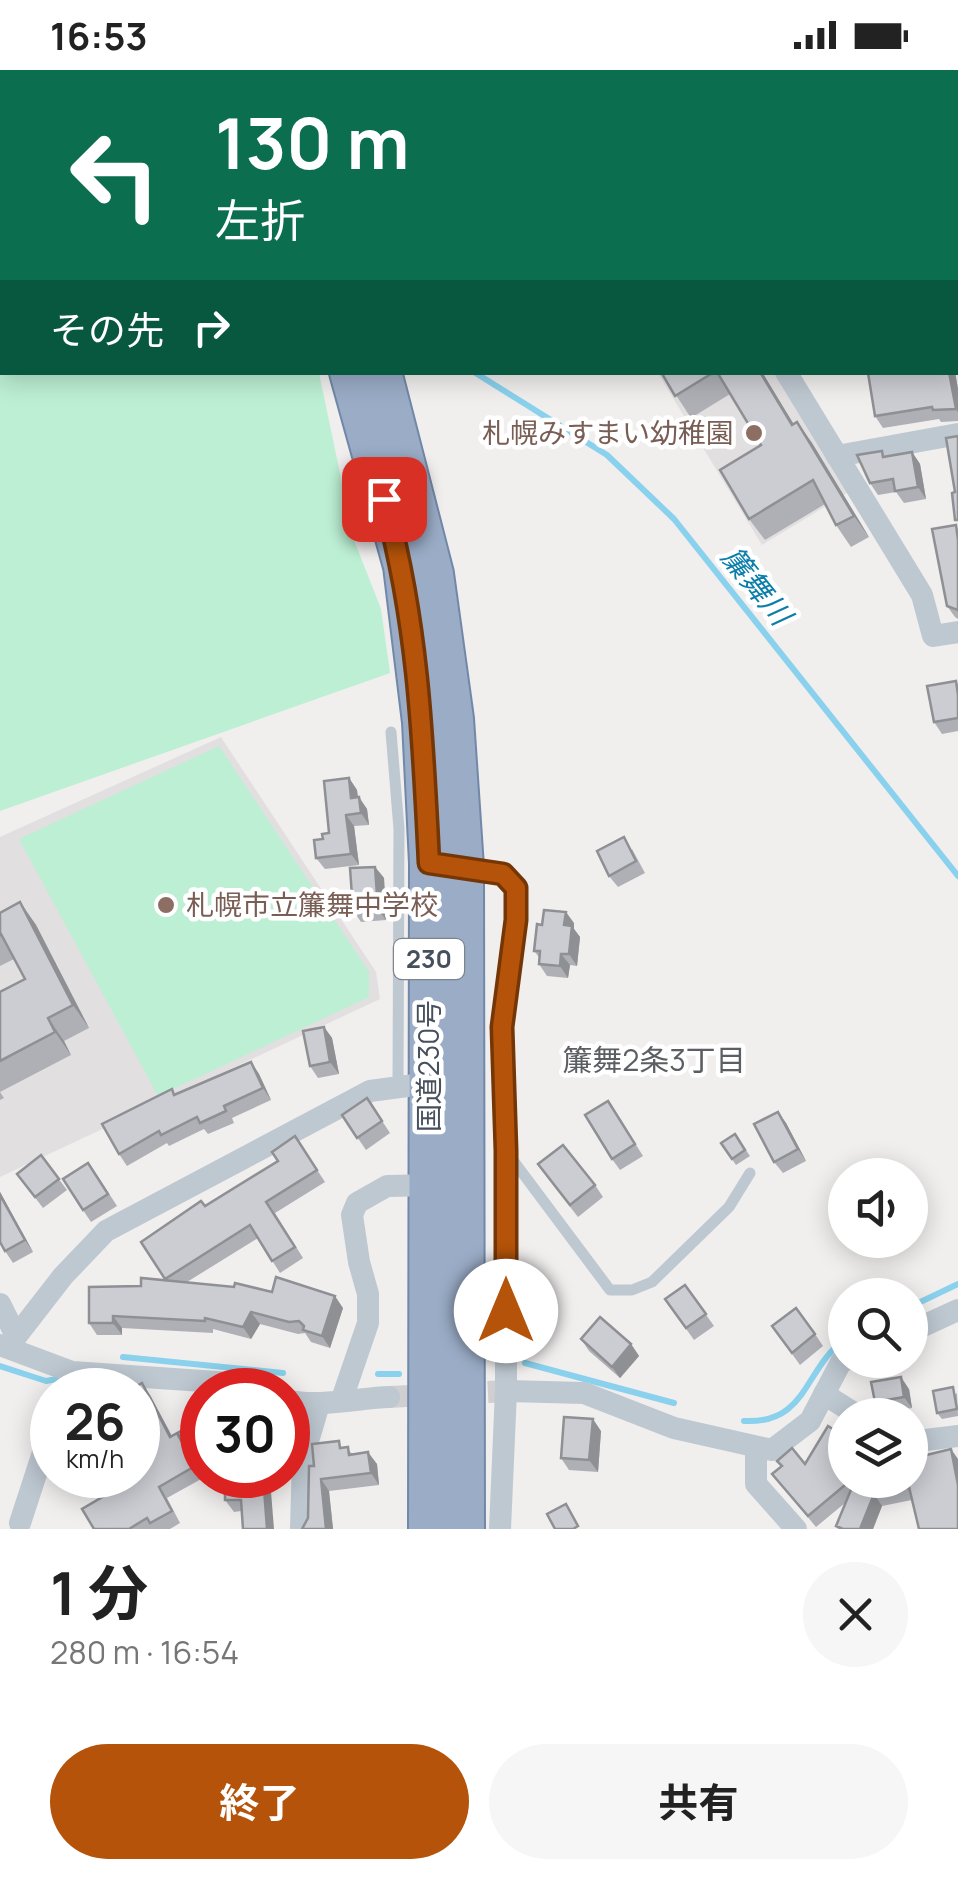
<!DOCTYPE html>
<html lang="ja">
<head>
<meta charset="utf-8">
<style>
  :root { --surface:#fff; --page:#f6f6f6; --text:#222; --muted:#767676; --accent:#b45309 }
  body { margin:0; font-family:Manrope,"Noto Sans JP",sans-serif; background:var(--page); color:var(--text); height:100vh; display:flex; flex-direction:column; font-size:38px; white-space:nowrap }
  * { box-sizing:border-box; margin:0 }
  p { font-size:32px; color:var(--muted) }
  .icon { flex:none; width:55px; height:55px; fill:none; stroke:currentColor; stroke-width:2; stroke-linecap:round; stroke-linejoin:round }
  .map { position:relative; height:1459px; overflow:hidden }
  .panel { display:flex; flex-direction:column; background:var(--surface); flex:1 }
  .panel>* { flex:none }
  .hud { position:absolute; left:0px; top:0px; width:960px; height:305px; box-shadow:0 5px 25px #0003; background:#0b6e4f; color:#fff; overflow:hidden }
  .controls { position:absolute; left:828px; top:1088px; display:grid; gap:20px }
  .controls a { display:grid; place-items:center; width:100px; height:100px; border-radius:50%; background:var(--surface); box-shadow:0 5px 25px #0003; font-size:50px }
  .speed { position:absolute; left:30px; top:1298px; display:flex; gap:20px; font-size:50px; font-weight:700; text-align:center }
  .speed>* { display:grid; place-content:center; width:130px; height:130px; border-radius:50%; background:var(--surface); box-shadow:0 5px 25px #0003; line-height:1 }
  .speed small { font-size:25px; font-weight:400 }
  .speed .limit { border:15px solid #d22; background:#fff; color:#111 }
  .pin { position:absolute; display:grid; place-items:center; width:85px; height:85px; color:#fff; margin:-42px; border-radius:20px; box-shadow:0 5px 15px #0006 }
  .me { position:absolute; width:110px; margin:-55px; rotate:0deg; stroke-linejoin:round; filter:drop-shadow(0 0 8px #0008) }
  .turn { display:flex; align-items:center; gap:35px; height:210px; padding:0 50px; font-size:45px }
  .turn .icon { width:130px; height:130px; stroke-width:2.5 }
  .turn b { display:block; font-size:70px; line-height:85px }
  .then { display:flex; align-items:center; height:95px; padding:0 50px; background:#0003; gap:20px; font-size:38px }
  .round { display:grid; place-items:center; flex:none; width:105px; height:105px; border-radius:52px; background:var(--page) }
  .headline { display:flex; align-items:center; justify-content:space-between; height:170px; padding:0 50px }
  h1 { font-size:60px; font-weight:700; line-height:75px }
  .button { display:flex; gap:20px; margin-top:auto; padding:20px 50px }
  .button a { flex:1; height:115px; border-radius:60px; background:var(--accent); color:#fff; font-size:40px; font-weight:700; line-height:115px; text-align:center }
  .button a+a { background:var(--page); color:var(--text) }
  .status { display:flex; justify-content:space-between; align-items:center; height:70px; padding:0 50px; background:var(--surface); direction:ltr }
  .status svg { height:28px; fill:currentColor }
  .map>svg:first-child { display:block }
  .education { fill:#e2dfe0 }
  .green { fill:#bcefd3 }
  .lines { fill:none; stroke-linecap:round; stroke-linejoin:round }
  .stream { stroke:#89d1ec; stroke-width:6 }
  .minor-tunnel { stroke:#cfced1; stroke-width:22; stroke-dasharray:22 11; stroke-linecap:butt }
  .trunk-casing { stroke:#7188a9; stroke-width:42 }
  .service { stroke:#bec8d1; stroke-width:11 }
  .minor { stroke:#bec8d1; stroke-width:22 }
  .trunk { stroke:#9aacc6; stroke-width:38 }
  .wall { fill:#afb0b5 }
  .shaded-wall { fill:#8e9094 }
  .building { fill:#cbcdd3; stroke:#8e9094; stroke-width:2.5 }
  .route-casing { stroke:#753606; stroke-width:25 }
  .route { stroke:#b45309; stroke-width:18 }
  .education-dot { fill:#8d6e63; stroke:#fff; stroke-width:4 }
  .labels { text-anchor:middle; stroke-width:9; stroke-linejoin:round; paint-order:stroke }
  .shield { fill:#fff; stroke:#7e848d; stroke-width:2.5 }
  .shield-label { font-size:25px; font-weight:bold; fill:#46505c }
  .education-label { font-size:28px; fill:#785e54; stroke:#fff; text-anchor:end }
  .street-label { font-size:28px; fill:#46505c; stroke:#fff }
  .water-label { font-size:30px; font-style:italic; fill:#0b7eaa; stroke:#fff }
  .neighbourhood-label { font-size:30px; fill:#5b5e63; stroke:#fff }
</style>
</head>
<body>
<div class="status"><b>16:53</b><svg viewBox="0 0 49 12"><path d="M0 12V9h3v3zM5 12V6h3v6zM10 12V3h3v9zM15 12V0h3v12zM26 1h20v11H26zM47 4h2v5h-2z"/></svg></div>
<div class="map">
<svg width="958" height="1459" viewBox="0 0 958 1459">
  <rect width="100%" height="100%" fill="#f1eeee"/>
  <g class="education">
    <polygon points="662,302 776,303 849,422 762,475 659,305"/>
    <polygon points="221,667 376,902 380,929 0,1107 0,767"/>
  </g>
  <g class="green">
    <polygon points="0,202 2,302 319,303 354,470 381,539 390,603 0,741"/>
    <polygon points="219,676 369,902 369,927 158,1026 19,769"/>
  </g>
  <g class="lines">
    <g class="stream">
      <polyline points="0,82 2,83"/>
      <polyline points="474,302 607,385 674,449 958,806"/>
      <polyline points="910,1237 958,1214"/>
      <polyline points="123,1287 283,1303"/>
      <polyline points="525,1293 674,1333"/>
      <polyline points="0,1296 46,1311 57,1309"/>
      <polyline points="378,1304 399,1304"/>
      <path d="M744,1351c64,3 59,-51 101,-82"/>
    </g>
    <polyline class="minor-tunnel" points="389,1327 506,1321"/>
    <g class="trunk-casing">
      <g id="trunk">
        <polyline points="258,0 258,2"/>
        <polyline points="291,0 292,2"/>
        <polyline points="349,302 403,496 422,652 429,793 428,1459"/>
        <polyline points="382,302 434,504 454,649 464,797 465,1459"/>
      </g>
    </g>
    <g class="service">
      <polyline points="391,662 399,759 398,1017"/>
      <polyline points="509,1085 610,1220 632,1220 652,1212 729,1137 750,1103"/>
    </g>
    <g class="minor">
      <polyline points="471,0 483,2"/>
      <polyline points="891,0 893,2"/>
      <polyline points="390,2 392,0"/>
      <polyline points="819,2 826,0"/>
      <polyline points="958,78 958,79"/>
      <polyline points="786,302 922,525 933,566 958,562"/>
      <polyline points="837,386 958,364"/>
      <polyline points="453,795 503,804 516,818 515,850 502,957 506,1081 506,1321 500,1459"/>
      <polyline points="0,1234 16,1266"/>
      <polyline points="910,1262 958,1240"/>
      <polyline points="0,1275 72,1302 246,1314 265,1320"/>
      <polyline points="8,1277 63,1206 106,1161 370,1021 437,1012"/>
      <polyline points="506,1321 584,1323 674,1358 772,1380 810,1351 841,1292 846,1290"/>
      <polyline points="824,1324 857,1345"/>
      <polyline points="342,1329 368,1253 368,1224 359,1192 352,1145 357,1133 387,1116 437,1115"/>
      <path d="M288,1330c26,8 72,-2 101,-3"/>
      <polyline points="910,1372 958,1366"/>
      <polyline points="756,1377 756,1414 796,1459"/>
      <polyline points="20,1453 52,1355"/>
      <polyline points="301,1459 303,1388 319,1334"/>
    </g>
    <use href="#trunk" class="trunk"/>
  </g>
  <g class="wall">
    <polygon points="661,302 762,302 793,354 797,352 812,373 869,467 851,477 836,455 825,434 765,470 749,449 761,375 730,324 691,348"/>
    <polygon points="872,302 955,302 958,319 958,351 941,352 939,349 883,358 875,346"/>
    <polygon points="912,382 920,394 926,429 904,433 896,422 878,425 870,413 885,386"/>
    <polygon points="958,458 958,549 955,547 947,536"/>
    <polygon points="956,611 958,615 958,661 942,664 934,652"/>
    <polygon points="349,708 357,720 358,727 367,739 369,755 354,756 359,795 325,799 316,788 323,769 329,763"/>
    <polygon points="632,779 645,803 618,817 609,806"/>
    <polygon points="375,797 384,808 386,850 361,852 353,840"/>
    <polygon points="20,832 36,855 89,958 64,971 71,985 0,1022 4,1028 0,1030 0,922 25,909 14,889 0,896 0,843"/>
    <polygon points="574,853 574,859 580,867 577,896 570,895 568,908 547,906 539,894 539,887 534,881"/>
    <polygon points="324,957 332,968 339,1004 318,1008 310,996"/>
    <polygon points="251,992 259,1004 271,1030 232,1048 234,1053 208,1064 204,1059 169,1076 167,1073 127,1096 119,1084 175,1024"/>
    <polygon points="367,1028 390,1063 366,1080 342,1045"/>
    <polygon points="778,1042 786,1053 806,1091 783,1103 774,1092"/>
    <polygon points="616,1043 643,1086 620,1100 612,1089"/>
    <polygon points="735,1064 750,1086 736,1095 721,1073"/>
    <polygon points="295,1066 325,1112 275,1143 303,1188 280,1203 258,1168 187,1212 343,1238 330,1278 311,1272 305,1263 298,1264 260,1254 251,1269 213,1259 213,1263 122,1258 122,1265 97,1265 89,1253 141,1216 166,1210 141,1172 205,1136 278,1091"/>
    <polygon points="41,1085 67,1120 43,1138 17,1104"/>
    <polygon points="97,1105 117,1136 91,1152 83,1140"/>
    <polygon points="546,1106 595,1115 603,1127 578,1147"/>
    <polygon points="0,1122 33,1182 13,1193 5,1181"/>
    <polygon points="685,1215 714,1256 694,1270 665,1229"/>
    <polygon points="772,1256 815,1264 823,1276 800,1295"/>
    <polygon points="581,1269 631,1274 639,1286 620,1308 589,1281"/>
    <polygon points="909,1319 912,1338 883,1344 875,1332"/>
    <polygon points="957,1323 958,1346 942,1349 937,1343"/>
    <polygon points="150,1325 172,1366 195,1353 202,1332 202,1377 186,1376 203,1408 167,1428 180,1453 170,1459 94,1459 128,1412 140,1355"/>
    <polygon points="601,1361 598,1402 569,1400 561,1388"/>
    <polygon points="343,1377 353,1384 377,1394 379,1415 329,1421 333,1459 302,1459 308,1448 314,1396"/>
    <polygon points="805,1394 845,1410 910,1410 912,1430 882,1436 873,1459 838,1459 836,1456 845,1433 816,1457 772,1404"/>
    <polygon points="270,1409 241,1441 234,1442 225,1430"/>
  </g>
  <g class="shaded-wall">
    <polygon points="760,302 762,302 807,376 792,355"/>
    <polygon points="949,302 955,302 958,319 958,342 956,339"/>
    <polygon points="797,352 812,373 869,467 854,446"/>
    <polygon points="912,382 920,394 926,429 918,417"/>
    <polygon points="349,708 357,720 359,739 351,728"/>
    <polygon points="359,727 367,739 369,755 361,743"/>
    <polygon points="346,745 354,756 359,795 351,784"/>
    <polygon points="375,797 384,808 386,850 378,839"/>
    <polygon points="20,832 36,855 89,958 73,935"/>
    <polygon points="566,842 574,853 574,859 580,867 577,896 569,884 564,855"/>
    <polygon points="561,884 570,895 568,908 560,896"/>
    <polygon points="48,948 64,971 71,985 55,962"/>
    <polygon points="324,957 332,968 339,1004 330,992"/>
    <polygon points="251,992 259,1004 271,1030 263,1018"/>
    <polygon points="778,1042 786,1053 806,1091 798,1079"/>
    <polygon points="0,1122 33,1182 25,1170 0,1125"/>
    <polygon points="335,1226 343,1238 330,1278 322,1266"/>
    <polygon points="251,1242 260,1254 251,1269 243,1257"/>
    <polygon points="113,1246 122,1258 122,1265 113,1253"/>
    <polygon points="631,1274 639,1286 620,1308 612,1297"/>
    <polygon points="901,1307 909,1319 912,1338 904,1327"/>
    <polygon points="142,1313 150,1325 178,1378 170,1367"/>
    <polygon points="593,1349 601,1361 598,1402 589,1390"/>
    <polygon points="951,1379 958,1389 958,1415"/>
    <polygon points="368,1382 377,1394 379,1415 371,1403"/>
    <polygon points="263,1405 268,1405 270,1409 274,1459 267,1459"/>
    <polygon points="321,1409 329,1421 333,1459 326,1459"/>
    <polygon points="874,1424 882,1436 873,1459 860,1459"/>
  </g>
  <g class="building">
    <polygon points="41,0 74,0 75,2 42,2"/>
    <polygon points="661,302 714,302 675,326"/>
    <polygon points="717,302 760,302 792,355 797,352 854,446 836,455 813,410 749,449 720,400 761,375"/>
    <polygon points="872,302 949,302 956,339 933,340 932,337 875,346 868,303"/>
    <polygon points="958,366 958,450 955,450 952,423 955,422 946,368"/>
    <polygon points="882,381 883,387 912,382 918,417 895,421 893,409 870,413 857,385"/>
    <polygon points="956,455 958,470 958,540 947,536 932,459"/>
    <polygon points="956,611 958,625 958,648 934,652 927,616"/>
    <polygon points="349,708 351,728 359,727 361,743 346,745 351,784 316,788 314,770 323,769 322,764 329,763 324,711"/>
    <polygon points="624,767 636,791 609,806 597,781"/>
    <polygon points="375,797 378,839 353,840 350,798"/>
    <polygon points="20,832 73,935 48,948 55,962 0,991 0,922 25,909 1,864 0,865 0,843"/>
    <polygon points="544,840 566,842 564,855 572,856 569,884 561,884 560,896 539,894 540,881 534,881 537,854 542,855"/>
    <polygon points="324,957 330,992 310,996 303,961"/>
    <polygon points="251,992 263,1018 224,1036 226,1041 200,1053 197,1047 161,1065 159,1061 119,1084 102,1054 172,1019 174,1025"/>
    <polygon points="367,1028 382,1051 357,1068 342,1045"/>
    <polygon points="608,1031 635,1074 612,1089 585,1045"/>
    <polygon points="778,1042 798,1079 774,1092 754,1054"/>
    <polygon points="735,1064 745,1080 732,1089 721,1073"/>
    <polygon points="295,1066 317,1100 266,1132 295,1177 272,1191 250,1155 165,1209 141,1172 201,1131 205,1136 278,1091 272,1082"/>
    <polygon points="563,1075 595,1115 570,1135 538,1094"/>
    <polygon points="41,1085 59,1109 35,1127 17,1104"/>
    <polygon points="88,1093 108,1124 83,1140 63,1109"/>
    <polygon points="0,1125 25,1170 5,1181 0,1172"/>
    <polygon points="276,1207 335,1226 322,1266 303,1260 304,1256 299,1251 289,1252 251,1242 243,1257 205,1248 205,1251 113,1246 113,1253 89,1253 89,1217 141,1216 141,1208 234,1217 235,1213 272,1222"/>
    <polygon points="685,1215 706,1244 686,1258 665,1229"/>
    <polygon points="796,1238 815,1264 792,1283 772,1256"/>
    <polygon points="600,1247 631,1274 612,1297 581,1269"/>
    <polygon points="901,1307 904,1327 875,1332 871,1312"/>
    <polygon points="142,1313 170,1367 195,1353 195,1332 202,1332 202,1365 178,1365 195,1396 159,1417 172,1441 150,1453 147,1448 129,1459 94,1459 82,1439 128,1412 124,1405 138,1405 138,1356 140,1355 138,1350 138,1320 130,1320"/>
    <polygon points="953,1317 957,1339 937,1343 933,1321"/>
    <polygon points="564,1347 593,1349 589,1390 561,1388"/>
    <polygon points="828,1356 845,1367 845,1373 840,1382 845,1384 845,1410 851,1410 808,1446 772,1404 782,1396 777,1391 792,1378 805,1394"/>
    <polygon points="339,1371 340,1378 348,1377 349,1385 368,1382 371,1403 321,1409 326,1459 302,1459 308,1448 309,1396 314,1396 312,1374"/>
    <polygon points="951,1379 958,1415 958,1459 919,1459 909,1417 874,1424 860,1459 843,1459 836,1456 855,1410 910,1410 910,1389"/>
    <polygon points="225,1405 263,1405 267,1459 243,1459 241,1430 225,1430"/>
    <polygon points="566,1434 578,1456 573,1459 555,1459 547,1444"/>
  </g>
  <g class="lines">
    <g class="route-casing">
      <path id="route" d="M384,429c34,121 39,240 45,364l74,11 13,14v32l-14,107 4,124v160"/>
    </g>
    <use href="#route" class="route"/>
  </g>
  <g class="education-dot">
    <circle cx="754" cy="363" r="10"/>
    <circle cx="166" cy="835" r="10"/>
  </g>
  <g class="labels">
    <rect class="shield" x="394" y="869" width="70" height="40" rx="8"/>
    <g class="shield-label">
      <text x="429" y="898">230</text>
    </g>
    <g class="education-label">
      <text x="734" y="373">札幌みすまい幼稚園</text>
      <text x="186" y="845" text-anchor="start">札幌市立簾舞中学校</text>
    </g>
    <g class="street-label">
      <text transform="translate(429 996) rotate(-90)" y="10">国道230号</text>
    </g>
    <g class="water-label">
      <text transform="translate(756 516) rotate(51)" y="10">簾舞川</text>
    </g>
    <g class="neighbourhood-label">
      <text x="654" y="1001">簾舞2条3丁目</text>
    </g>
  </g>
</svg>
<div class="controls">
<a><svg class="icon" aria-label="sound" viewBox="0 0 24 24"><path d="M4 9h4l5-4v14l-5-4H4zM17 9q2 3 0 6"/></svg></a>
<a><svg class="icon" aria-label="search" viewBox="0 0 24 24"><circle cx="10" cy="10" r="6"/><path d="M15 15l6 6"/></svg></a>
<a><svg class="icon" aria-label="layers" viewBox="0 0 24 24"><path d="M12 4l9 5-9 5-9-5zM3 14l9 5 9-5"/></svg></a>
</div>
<div class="speed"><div>26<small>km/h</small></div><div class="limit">30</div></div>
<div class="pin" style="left:384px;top:429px;background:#d93025"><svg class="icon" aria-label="arrive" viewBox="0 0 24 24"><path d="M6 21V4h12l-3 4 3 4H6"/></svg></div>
<svg class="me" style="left:506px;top:1241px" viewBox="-20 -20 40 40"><circle r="19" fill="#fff"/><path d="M0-13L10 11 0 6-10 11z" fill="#b45309"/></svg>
<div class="hud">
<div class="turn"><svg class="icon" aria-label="left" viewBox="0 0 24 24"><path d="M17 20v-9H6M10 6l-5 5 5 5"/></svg><div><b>130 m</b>左折</div></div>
<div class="then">その先<svg class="icon" aria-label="right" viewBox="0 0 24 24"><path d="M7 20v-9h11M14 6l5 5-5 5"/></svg></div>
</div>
</div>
<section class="panel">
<div class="headline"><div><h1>1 分</h1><p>280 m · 16:54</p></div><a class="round"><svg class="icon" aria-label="close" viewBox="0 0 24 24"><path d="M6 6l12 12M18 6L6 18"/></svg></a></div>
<div class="button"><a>終了</a><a>共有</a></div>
</section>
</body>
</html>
